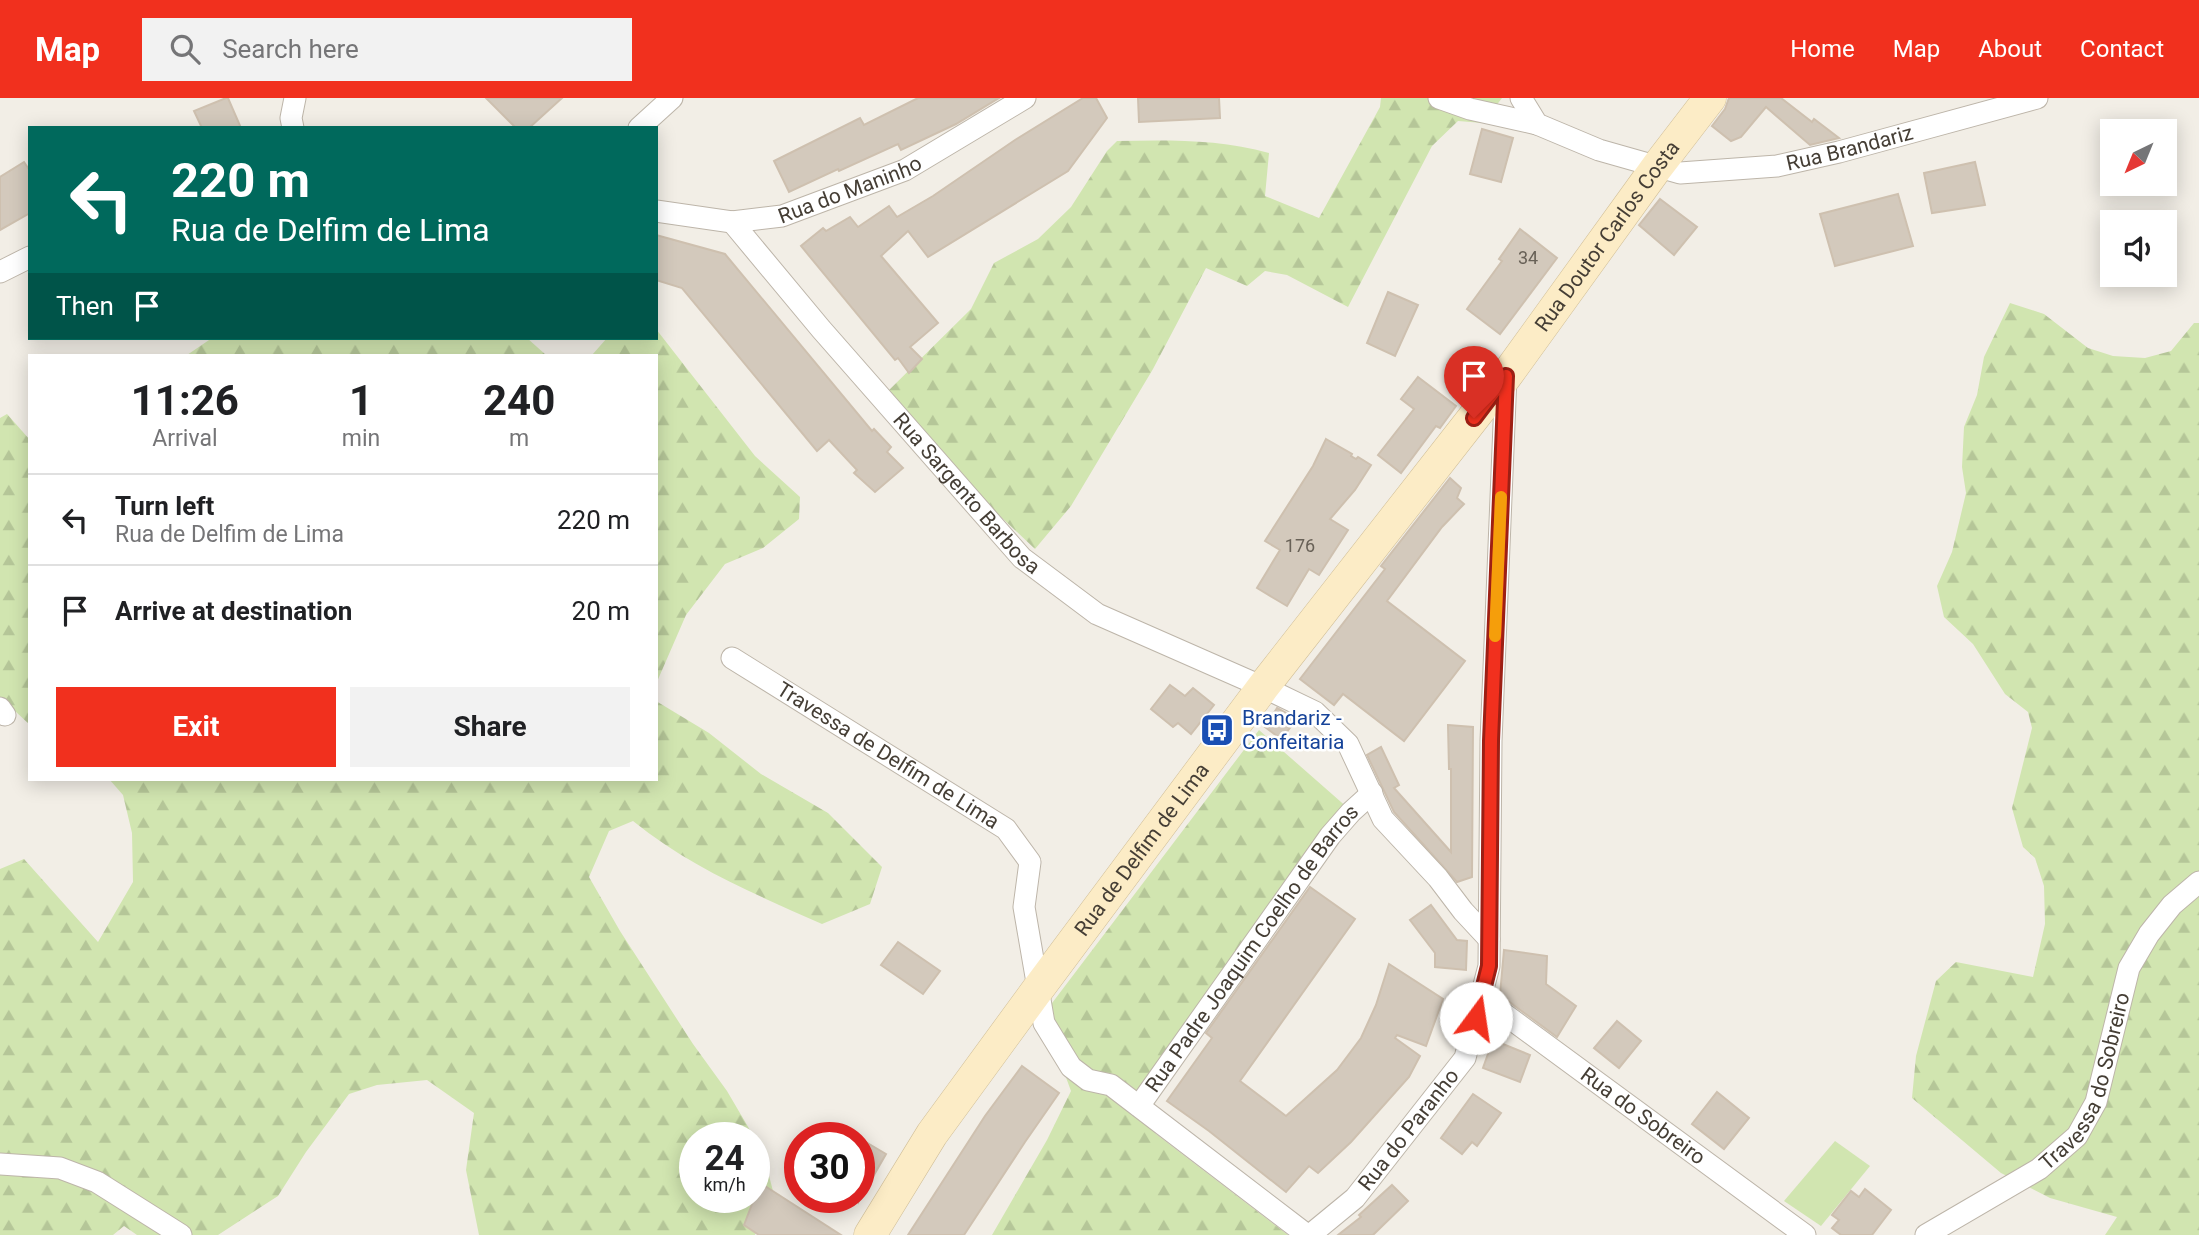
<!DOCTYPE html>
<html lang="en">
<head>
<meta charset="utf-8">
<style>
  :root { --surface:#fff; --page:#f2f2f2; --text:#202124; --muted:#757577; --line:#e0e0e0; --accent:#f1301e }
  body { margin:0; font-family:Roboto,sans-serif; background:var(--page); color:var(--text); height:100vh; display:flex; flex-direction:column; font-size:26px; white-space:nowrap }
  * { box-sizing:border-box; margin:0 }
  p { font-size:23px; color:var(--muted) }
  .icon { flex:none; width:38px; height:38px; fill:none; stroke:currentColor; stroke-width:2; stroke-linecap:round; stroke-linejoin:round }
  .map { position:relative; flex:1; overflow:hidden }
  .details { position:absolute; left:28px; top:256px; width:630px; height:427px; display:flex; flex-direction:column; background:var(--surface); border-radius:0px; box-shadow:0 4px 18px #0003 }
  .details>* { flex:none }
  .banner { position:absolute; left:28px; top:28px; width:630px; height:214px; border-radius:0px; box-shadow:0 4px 18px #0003; background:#00695c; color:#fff; overflow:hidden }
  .needle { width:46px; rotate:223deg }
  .fabs { position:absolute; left:2100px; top:21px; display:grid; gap:14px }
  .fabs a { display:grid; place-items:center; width:77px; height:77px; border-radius:0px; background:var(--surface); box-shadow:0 4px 18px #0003; font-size:35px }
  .speed { position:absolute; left:679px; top:1024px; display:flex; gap:14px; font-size:35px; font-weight:700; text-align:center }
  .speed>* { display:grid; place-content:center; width:91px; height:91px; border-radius:50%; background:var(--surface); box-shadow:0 4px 18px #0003; line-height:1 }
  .speed small { font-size:18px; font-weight:400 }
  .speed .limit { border:10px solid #d22; background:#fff; color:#111 }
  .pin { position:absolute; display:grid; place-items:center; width:60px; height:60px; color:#fff; margin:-72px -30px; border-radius:50% 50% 50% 0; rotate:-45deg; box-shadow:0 0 7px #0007 }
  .pin .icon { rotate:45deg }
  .me { position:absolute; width:77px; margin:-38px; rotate:14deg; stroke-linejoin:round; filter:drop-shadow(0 0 5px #0008) }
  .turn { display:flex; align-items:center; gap:24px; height:147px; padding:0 28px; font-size:32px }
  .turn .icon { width:91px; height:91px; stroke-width:2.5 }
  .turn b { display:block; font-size:49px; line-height:60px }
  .then { display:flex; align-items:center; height:66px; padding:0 28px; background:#0003; gap:14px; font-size:26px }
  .eta { display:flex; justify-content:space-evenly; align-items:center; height:119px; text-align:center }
  .eta b { font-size:42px; font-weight:700; line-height:49px }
  .action { display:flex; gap:14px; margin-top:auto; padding:14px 28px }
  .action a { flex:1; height:80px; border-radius:0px; background:var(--accent); color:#fff; font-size:28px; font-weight:700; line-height:80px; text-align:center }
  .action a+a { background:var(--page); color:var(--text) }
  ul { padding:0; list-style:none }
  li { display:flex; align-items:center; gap:21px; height:91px; padding:0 28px; border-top:2px solid var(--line) }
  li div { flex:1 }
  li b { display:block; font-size:26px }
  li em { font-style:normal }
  header { display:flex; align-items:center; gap:42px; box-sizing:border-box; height:98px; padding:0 35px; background:var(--accent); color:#fff }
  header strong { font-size:33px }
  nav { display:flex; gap:38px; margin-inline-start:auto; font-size:24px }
  .search { width:490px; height:63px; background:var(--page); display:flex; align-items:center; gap:18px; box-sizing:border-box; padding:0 24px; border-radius:0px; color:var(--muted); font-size:26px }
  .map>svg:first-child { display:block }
  .grass { fill:#d1e5b0 }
  .forest { fill:url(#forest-firs) }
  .building { fill:#d3c9bc; stroke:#cec0af; stroke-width:2 }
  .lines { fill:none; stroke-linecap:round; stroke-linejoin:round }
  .street-casing { stroke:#bdb5a9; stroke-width:23 }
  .secondary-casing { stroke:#d0be97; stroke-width:33 }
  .street { stroke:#fff; stroke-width:21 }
  .secondary { stroke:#fcecc6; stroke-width:32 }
  .route-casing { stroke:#9d1f14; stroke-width:18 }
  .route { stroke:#f1301e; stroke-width:12 }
  .slow { stroke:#f59e0b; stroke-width:12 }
  .labels { text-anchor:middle; stroke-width:5; stroke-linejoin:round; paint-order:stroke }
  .number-label { font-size:18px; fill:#686157 }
  .street-label { font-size:21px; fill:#453e35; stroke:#fff }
  .transit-label { font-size:21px; fill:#164399; stroke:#fff; text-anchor:start }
</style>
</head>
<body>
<header>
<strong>Map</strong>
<div class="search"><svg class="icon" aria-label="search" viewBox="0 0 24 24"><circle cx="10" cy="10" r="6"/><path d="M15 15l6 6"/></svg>Search here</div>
<nav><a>Home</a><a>Map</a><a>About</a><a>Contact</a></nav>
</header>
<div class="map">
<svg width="2199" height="1137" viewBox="0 0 2199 1137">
  <defs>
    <pattern id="forest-firs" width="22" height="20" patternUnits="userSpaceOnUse" patternTransform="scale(1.75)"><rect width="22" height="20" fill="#d1e5b0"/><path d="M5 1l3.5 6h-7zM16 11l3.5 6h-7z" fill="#b5c698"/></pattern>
  </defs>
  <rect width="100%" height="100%" fill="#f2eee6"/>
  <polygon class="grass" points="1835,1043 1870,1068 1821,1128 1784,1103"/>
  <g class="forest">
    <path d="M1381,0h121l-19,25 -25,-2 -26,25 -84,161 -61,-32 -22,-4 -18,15 -41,-18 -53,101 -82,137 -36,43 -85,-80 -70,-70 91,-90 23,-46 44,-24 33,-32 36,-56 10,-10c50,-1 103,-2 152,12l-4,43 54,22 61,-111z"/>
    <polygon points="2010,205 2044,216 2088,250 2113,258 2145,260 2171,253 2194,225 2199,225 2199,1137 2105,1137 2117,1119 2050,1100 2001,1075 1912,1000 1916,958 1936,883 1956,864 2033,879 2045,826 2044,788 2035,760 2023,749 2012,710 2032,630 2028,614 2005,596 1973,546 1944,519 1937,488 1952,454 1966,395 1962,369 1964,329 1977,297 1984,259"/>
    <polygon points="656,231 755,358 800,399 799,421 763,450 725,466 686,517 656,586 656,257 592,257 607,240 656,240"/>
    <polygon points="212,240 527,240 546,257 187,257"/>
    <polygon points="7,316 30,342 30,627 0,599 0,320"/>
    <path d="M656,603l53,32 52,41 67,39 54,54 -12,37 -48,20c-67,-30 -131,-56 -189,-103l-24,10 -20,46 31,54 73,113 34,47 27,46 -59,1v59h59v-59l9,15 10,38 -18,44h-276l-13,-65 8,-57 -47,-33 -50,5 -28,9 -43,58 -28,44 -60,39h-81l-13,-9 -11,9h-113v-366l24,-10 74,83 35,-60 -1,-49 -9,-38 -14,-16h547z"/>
    <polygon points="1259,632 1349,711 1135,1007 1156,1036 1288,1137 992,1137 1047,1042 1071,993 1043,917"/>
  </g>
  <g class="building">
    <polygon points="226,0 228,0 241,30 202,30 194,13"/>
    <polygon points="486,0 562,0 529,30 516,30"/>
    <polygon points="918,0 999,0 956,26 901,52 898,46 839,73 838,71 789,94 774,63 860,20 864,27"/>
    <polygon points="1083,0 1096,0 1107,20 1068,73 928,159 908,133 881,158 938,225 910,249 922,261 909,275 898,260 895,262 801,148 823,130 826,133 850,119 858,129 889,108 897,119 933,98 1015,42"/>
    <polygon points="1138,0 1219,0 1220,20 1139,24"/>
    <polygon points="1729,0 1781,0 1812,24 1814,21 1839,40 1810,47 1766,9 1741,39 1731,43 1712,28 1725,11"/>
    <polygon points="1482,31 1513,40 1501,84 1470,76"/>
    <polygon points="24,64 30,73 30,115 0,132 0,79"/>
    <polygon points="1975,64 1985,107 1932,115 1924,75"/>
    <polygon points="1898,96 1913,148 1835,168 1820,116"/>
    <polygon points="1660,101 1697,129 1674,157 1639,127"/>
    <polygon points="1520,131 1557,160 1500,236 1467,211 1502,163 1499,161"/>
    <polygon points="656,137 725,156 872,333 874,331 891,349 887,354 903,370 875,394 854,375 857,372 829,342 817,353 682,190 656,182"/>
    <polygon points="1388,194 1418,207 1395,258 1367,245"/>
    <polygon points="1418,279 1456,308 1440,330 1436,328 1401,375 1378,357 1414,311 1401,301"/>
    <polygon points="1326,341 1352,356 1351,358 1356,361 1358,359 1371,367 1355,392 1330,421 1348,432 1319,477 1309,471 1287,508 1257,490 1280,452 1265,443 1313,368"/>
    <polygon points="1450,380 1461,390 1457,400 1464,406 1442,429 1387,503 1465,563 1404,643 1343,596 1334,607 1300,581 1385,471 1381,468"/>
    <polygon points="1170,587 1185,598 1193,590 1214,607 1191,636 1178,625 1173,629 1151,611"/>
    <polygon points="1277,610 1297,621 1281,641 1265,629"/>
    <polygon points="1448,627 1473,629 1472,779 1457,784 1394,714 1367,657 1381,649 1399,687 1394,690 1451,754 1451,671 1449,671"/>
    <polygon points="1310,789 1355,821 1240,983 1286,1018 1337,972 1361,940 1376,907 1389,866 1443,901 1426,948 1397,937 1395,940 1420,958 1409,979 1351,1044 1318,1075 1309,1068 1286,1094 1209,1033 1167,1003 1212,940 1206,935"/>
    <polygon points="1431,807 1457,842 1467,843 1466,872 1435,869 1435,855 1410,822"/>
    <polygon points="898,844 940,873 923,896 881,867"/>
    <polygon points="1504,852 1547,858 1546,886 1576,908 1557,939 1500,897"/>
    <polygon points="1617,923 1641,943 1619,970 1594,950"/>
    <polygon points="1493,942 1530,957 1520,984 1483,970"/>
    <polygon points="1022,968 1059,995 1025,1044 964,1137 908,1137 985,1018"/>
    <polygon points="1717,994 1749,1020 1724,1051 1692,1026"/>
    <polygon points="1473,996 1501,1015 1477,1048 1472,1044 1462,1056 1441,1040"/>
    <polygon points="859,1040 886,1056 859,1103"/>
    <polygon points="754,1081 841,1137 759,1137 744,1127 754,1101"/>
    <polygon points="1392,1087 1408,1103 1373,1137 1338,1137 1361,1119 1359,1117"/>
    <polygon points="1865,1091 1891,1112 1872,1137 1841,1137 1832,1130 1839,1122 1832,1117 1851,1093 1859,1099"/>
  </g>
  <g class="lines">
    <g class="street-casing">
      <g id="street">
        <polyline points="1439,0 1470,11 1537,26"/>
        <path id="s1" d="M1521,0l16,26 62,26 81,23 97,-7 62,-14 198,-54"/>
        <polyline points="293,30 291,20 295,0"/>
        <polyline points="639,30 672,0"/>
        <path id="s2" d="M656,113l76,11 50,-6 123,-46 120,-72"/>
        <path id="s3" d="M732,124l89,107 201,229 75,56 166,73 52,25 33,32 35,75 55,59 25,33 26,28"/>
        <polyline points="0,174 30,159"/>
        <path id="s4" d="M732,560l274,171 24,33 -6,45 20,116 27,44 17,13 23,5 196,150"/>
        <polyline points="0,610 5,617"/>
        <path id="s5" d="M1481,899l324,238"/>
        <path id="s6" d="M1139,1008l191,-270 21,-24 21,-19"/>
        <polyline points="0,1066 60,1070 97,1084 181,1137"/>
        <path id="s7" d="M1310,1137l45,-37 110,-140 24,-92 2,-225 15,-365"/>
        <path id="s8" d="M1926,1137l113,-66 38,-33 19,-34 33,-134 20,-34 23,-29 27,-23"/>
      </g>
    </g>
    <g class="secondary-casing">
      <g id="secondary">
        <path id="s9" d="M870,1137l62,-101 106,-145 225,-302 243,-311 151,-209 53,-69"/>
      </g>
    </g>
    <use href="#street" class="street"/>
    <use href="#secondary" class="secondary"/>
  </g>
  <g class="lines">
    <g class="route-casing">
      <polyline id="route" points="1474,320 1506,278 1491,643 1489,868 1476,920"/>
    </g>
    <use href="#route" class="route"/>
    <polyline class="slow" points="1495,538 1501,399"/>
  </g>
  <defs>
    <g id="bus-square" transform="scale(1.75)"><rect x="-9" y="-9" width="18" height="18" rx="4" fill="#1a4fb4" stroke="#fff"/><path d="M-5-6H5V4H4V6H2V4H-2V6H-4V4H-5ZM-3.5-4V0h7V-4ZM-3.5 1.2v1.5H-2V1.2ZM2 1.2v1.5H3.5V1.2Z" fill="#fff"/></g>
  </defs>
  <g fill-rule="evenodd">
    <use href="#bus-square" x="1217" y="632"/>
  </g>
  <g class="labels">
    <g class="number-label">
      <text x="1528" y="166">34</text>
      <text x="1300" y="454">176</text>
    </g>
    <g class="street-label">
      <text dy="7" stroke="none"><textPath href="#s1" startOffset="354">Rua Brandariz</textPath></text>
      <text dy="7" stroke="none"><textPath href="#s2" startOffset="200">Rua do Maninho</textPath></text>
      <text dy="7" stroke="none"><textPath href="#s9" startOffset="1242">Rua Doutor Carlos Costa</textPath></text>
      <text dy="7" stroke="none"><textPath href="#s3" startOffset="359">Rua Sargento Barbosa</textPath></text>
      <text dy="7" stroke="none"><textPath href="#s4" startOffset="184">Travessa de Delfim de Lima</textPath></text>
      <text dy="7" stroke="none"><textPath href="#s9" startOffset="472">Rua de Delfim de Lima</textPath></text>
      <text dy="7" stroke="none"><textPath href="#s6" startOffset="194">Rua Padre Joaquim Coelho de Barros</textPath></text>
      <text dy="7" stroke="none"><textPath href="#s8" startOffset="234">Travessa do Sobreiro</textPath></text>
      <text dy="7" stroke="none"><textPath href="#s5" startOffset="201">Rua do Sobreiro</textPath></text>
      <text dy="7" stroke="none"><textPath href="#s7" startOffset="145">Rua do Paranho</textPath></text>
    </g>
    <g class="transit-label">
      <text x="1242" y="627">Brandariz -<tspan x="1242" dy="24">Confeitaria</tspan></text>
    </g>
  </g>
</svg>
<div class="fabs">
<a><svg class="needle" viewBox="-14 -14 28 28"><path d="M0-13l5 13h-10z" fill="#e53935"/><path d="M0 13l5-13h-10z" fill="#757577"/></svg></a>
<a><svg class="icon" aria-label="sound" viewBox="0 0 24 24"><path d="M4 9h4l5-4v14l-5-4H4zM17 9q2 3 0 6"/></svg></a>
</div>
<div class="speed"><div>24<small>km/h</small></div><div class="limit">30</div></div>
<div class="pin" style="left:1474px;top:320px;background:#d93025"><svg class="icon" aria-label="arrive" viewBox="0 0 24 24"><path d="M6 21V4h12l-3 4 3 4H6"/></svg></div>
<svg class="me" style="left:1476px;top:920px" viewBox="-20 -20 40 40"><circle r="19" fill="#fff"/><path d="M0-13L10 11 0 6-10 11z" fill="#f1301e"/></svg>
<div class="banner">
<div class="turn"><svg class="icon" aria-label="left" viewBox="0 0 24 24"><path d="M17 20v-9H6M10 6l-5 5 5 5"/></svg><div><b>220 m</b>Rua de Delfim de Lima</div></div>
<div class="then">Then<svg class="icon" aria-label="arrive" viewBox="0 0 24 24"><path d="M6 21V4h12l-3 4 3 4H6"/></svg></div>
</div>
<section class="details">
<div class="eta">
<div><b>11:26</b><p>Arrival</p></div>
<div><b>1</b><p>min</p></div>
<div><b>240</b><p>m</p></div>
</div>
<ul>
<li><svg class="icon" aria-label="left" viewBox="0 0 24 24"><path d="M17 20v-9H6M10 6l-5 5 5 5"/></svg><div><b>Turn left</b><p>Rua de Delfim de Lima</p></div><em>220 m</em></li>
<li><svg class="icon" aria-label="arrive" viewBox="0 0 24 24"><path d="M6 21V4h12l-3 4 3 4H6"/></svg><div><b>Arrive at destination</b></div><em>20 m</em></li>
</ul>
<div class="action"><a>Exit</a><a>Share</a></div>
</section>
</div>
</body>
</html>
